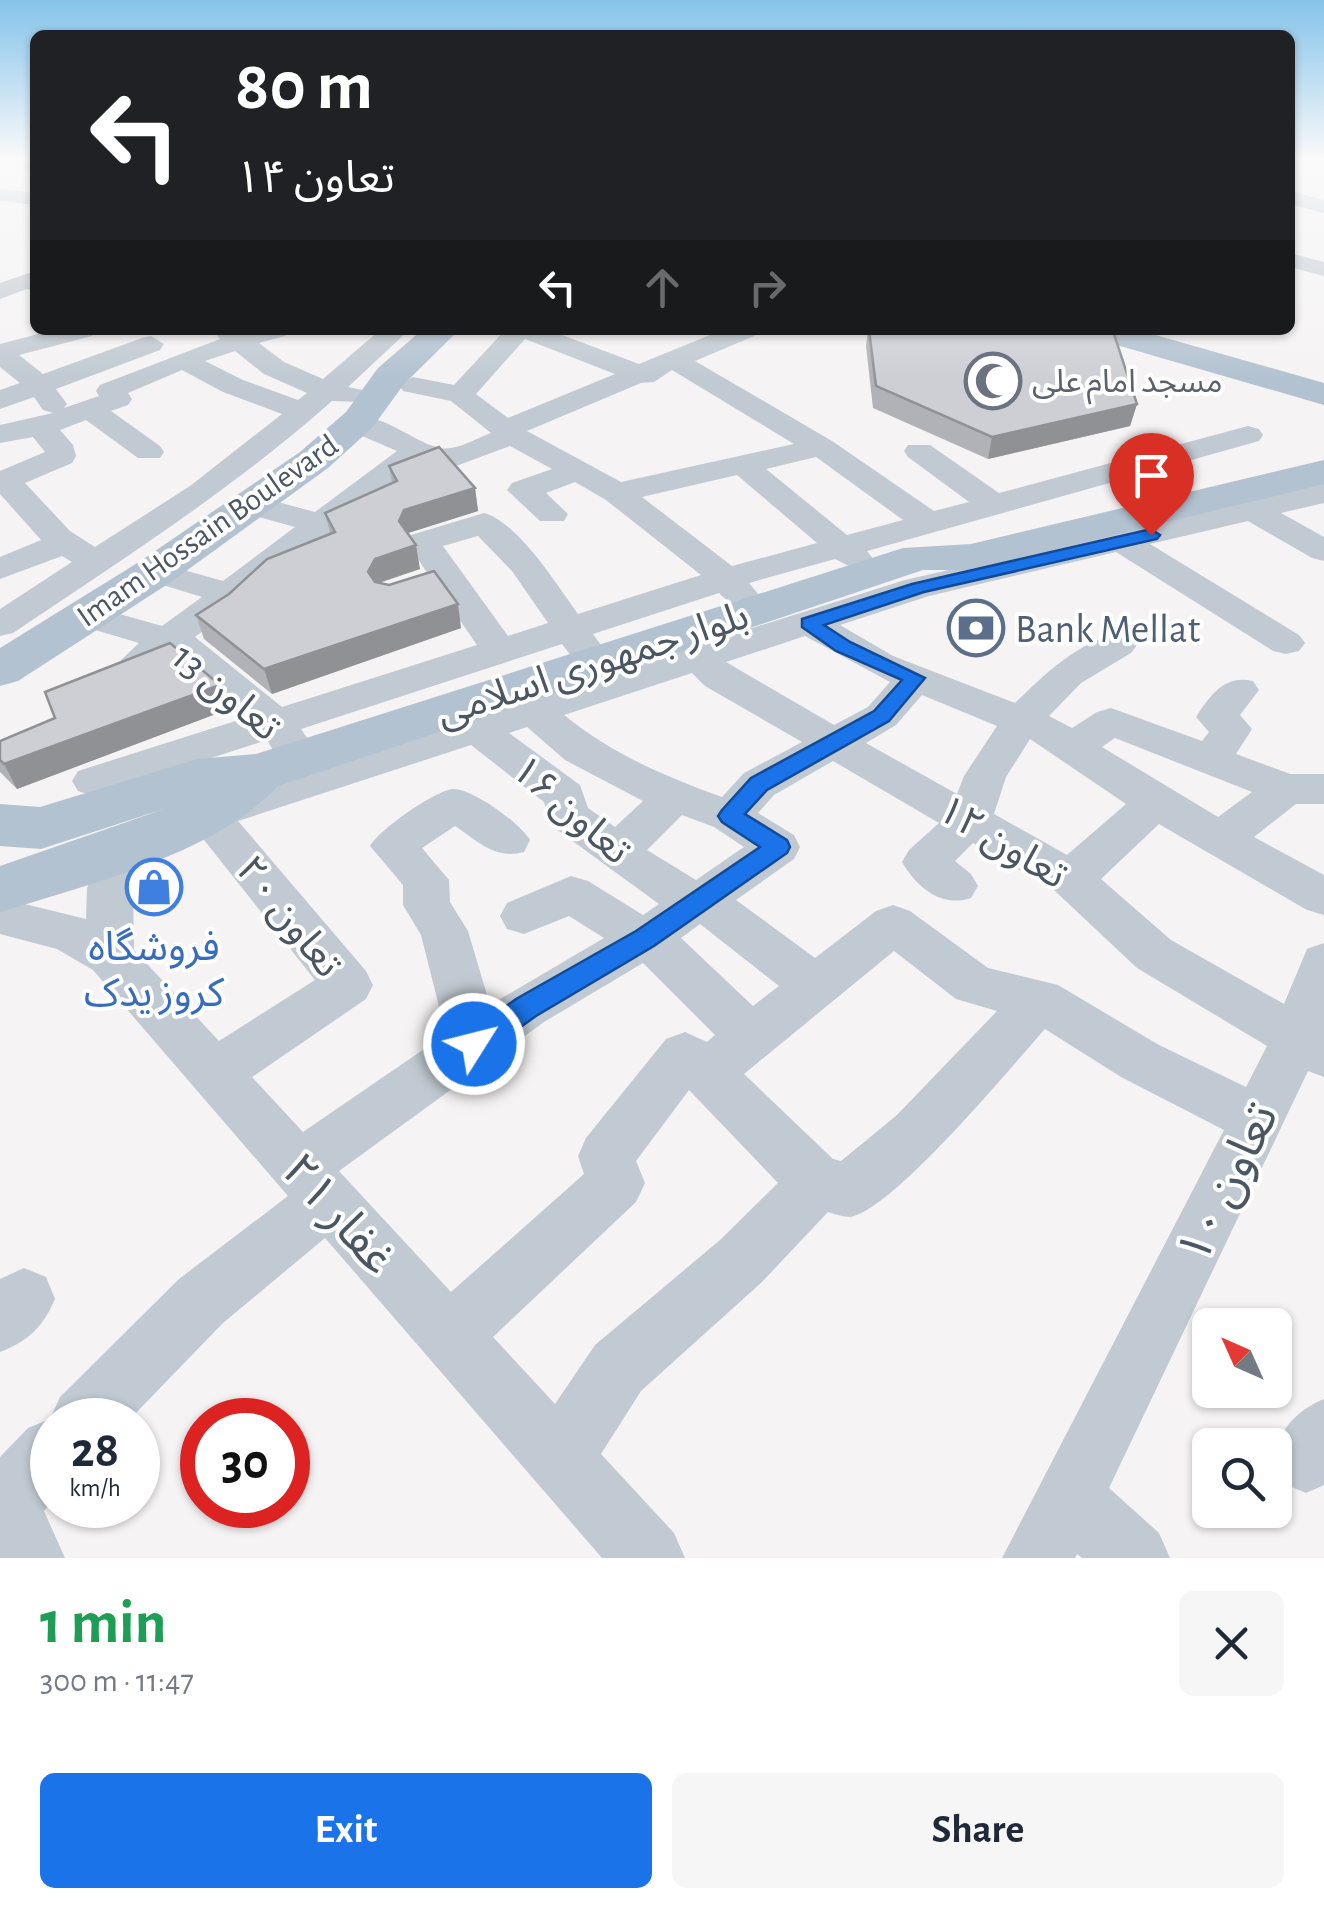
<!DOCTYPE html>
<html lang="en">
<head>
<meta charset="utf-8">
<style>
  :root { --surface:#fff; --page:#f6f6f7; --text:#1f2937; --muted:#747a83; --accent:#1a73e8 }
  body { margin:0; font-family:"Alegreya Sans","Noto Sans Arabic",sans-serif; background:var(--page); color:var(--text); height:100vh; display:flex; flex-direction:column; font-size:38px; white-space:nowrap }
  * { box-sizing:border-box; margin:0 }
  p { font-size:32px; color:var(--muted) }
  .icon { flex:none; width:55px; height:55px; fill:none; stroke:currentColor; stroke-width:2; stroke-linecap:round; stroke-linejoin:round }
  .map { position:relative; height:1558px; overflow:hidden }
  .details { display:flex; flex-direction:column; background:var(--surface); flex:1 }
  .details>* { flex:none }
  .hud { position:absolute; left:30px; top:30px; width:1265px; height:305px; border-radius:15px; box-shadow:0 2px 8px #0004; background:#202124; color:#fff; overflow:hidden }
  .needle { width:65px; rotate:315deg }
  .controls { position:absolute; left:1192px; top:1308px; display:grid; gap:20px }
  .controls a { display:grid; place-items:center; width:100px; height:100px; border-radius:15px; background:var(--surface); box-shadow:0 2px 8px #0004; font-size:50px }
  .speed { position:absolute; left:30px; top:1398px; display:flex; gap:20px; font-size:50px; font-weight:700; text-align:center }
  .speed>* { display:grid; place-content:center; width:130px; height:130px; border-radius:50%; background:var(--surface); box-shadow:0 2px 8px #0004; line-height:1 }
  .speed small { font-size:25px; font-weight:400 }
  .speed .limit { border:15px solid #d22; background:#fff; color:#111 }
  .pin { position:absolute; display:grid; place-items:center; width:85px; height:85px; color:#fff; margin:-102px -42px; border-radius:50% 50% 50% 0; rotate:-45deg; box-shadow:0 0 10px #0007 }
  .pin .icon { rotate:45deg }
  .me { position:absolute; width:110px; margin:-55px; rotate:54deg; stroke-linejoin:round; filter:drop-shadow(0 0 8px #0008) }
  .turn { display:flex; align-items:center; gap:35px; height:210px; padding:0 40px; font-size:45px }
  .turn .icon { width:130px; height:130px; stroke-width:2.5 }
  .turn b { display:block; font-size:70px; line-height:85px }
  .lanes { display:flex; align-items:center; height:95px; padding:0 40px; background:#0003; justify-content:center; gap:50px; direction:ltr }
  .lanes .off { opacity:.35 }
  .round { display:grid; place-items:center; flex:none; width:105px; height:105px; border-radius:15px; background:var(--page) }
  .overview { display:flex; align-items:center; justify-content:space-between; height:170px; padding:0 40px }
  h1 { font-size:60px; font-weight:700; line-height:75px; color:#1e9e55 }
  .cta { display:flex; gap:20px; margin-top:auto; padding:20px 40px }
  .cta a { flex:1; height:115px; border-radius:15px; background:var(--accent); color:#fff; font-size:40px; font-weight:700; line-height:115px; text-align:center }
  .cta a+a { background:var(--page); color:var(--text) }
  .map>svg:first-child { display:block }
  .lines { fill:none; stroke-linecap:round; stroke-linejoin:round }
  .minor { fill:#c1cad2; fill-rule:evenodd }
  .major { fill:#b3c2d1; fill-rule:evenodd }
  .wall { fill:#b0b2b7 }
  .shaded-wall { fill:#909195 }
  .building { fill:#cdcfd5; stroke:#909195; stroke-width:2.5 }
  .route { fill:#1a73e8; stroke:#114b97; stroke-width:2.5 }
  .labels { text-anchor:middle; stroke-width:8; stroke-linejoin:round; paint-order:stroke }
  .far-worship-label { font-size:32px; fill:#5b616d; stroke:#fff; text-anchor:start }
  .far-street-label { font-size:32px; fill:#4a5661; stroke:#fff }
  .service-label { font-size:40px; fill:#4e5e75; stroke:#fff; text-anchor:start }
  .street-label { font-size:40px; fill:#4a5661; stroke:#fff }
  .shop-label { font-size:40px; fill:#366cbe; stroke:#fff }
  .near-street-label { font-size:48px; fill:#4a5661; stroke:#fff }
</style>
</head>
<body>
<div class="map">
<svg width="1324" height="1558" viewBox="0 0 1324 1558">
  <rect width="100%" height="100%" fill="#f5f3f3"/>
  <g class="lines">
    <g class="minor">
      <polygon points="8,160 35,160 35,174"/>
      <polygon points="0,189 35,193 35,205 0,201"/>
      <polygon points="1290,191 1324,200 1324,213 1290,204"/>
      <polygon points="1290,253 1324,262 1324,276 1290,267"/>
      <polygon points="29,273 35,274 35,291 27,289 0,299 0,283"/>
      <path d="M53,330h43l-4,6 -73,19 24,19 99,-36 9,-2 13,8 -4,6 -104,39 11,15 -3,4 35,-12 -3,-5 4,-6 120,-46 -8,-9h77l-4,6 -26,7 25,19 39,17 57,-49h29l-61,57 14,3 4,6 -4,6 -30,-1c-99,88 -209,158 -319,232l-13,3v-27l72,-47 -10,-6 -62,23v-22l41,-17 -41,-46v-23l45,-19 -12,-15 -33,6v-18l53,-12 -10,-3 -9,-13 -34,12v-19l20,-7 -20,-16v-23zM235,351l29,23 43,19 -9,7 -55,-20 -38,-19zM182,370l41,22 59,22 -92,72 -95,61 -25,-16 -45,-48 47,-20 4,-7 -3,-11 -13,-15 26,-10 52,38h22l4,-6 -4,-6 -49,-35 17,-6 4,-6 -4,-6z"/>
      <path d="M505,330h44l90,34 83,-34h36l-4,6 -59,25 137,80 102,70 35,-9 -61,-45 -4,-6 4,-6h22l69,48 249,-67 11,3 4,6 -4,6 -392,110 7,9 -5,7 -12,3 -22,-11 -86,24 10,12 -5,8c-16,4 -24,1 -35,-10l-126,41 11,15 -6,8 -13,4 -13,-4 -10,-13 -261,85 9,13 -6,10 -15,4 -15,-4 -7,-12 -174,56 -15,-5 -6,-10 6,-10 167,-53 -74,-62c-17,13 -27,22 -49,16l-5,-8 22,-21 -64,-19 -5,-8 5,-8 13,-3 74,21 40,-29 -59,-18 -5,-7 5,-7 12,-3 68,19 72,-54 -55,-15 -5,-7 5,-7 11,-3 64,17 82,-61 -51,-22 -5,-6 5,-6c30,-8 64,22 90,30 17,6 39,-8 55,-14l-40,-32 -48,-10 -4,-6 14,-8 41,8zM525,339l90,35 -107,44 -32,-24zM672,370l122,74 -173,38 -94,-51 114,-48 13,-1zM510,446l42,23 -40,14 -5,7 33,31h24l4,-7 -22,-21 29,-11 31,18 95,75 -123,39c-21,-29 -60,-92 -94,-101l-73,22 -5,7 71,103 -195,62 -87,-70 222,-172 39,1zM816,457l87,63 -56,15 -81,-66zM737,475l80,68 -85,23 -90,-69zM478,536l34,35 36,52 -40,13 -65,-90z"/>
      <path d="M1324,483v20l-43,10 43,24v24l-12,-3 -64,-37 -98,23 149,91 6,8 -6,8 -13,3 -13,-3 -157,-99 -187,44 -89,29 53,31 122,47c27,-26 76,-76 116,-66l6,8 -6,8 -50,30 -32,33 23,12 25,-16 14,-4 91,33 7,-9 -13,-15c14,-22 29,-43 57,-36l6,9 -19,25 12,14 -16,25 54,20h34v30h-28l-42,33 70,38v40l-17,-5 -148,-86 -58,55 70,61 113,64 23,-55 17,-6v134l-16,-6 -199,417 50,45 11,25h-88l-5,-4 -2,4h-73l222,-428 -103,-53 -76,-48c-33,37 -153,182 -195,188 -6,0 -16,-3 -22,-5l-66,70 -121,109 -40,63 73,79 11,25h-83l-277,-320 -102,85 -94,97h-77v81l-8,10 21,47h-65v-101l28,-29 22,-9 10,-22 119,-118 109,-83 -195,-226 -36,-21 -57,-15v-36l86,21 1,-31 23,-56 16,-4 16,4 6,12 -15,44 1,62 85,91 96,-61 -122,-154 -7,-11 7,-11 712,-224 189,-43 -3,-5 5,-7 12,-3 19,7zM805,636l85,46 -22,25 -34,18 -108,-63zM692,673l13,13 97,56 -58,31 -22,24c-58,-21 -110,-43 -158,-82zM922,695l75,31 -33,50 -7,18 -91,-51 30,-18zM527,727l38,33 78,41 -28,26 -27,-19 -8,-23 -71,-52zM1115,738l137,54 -34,25 -116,-70zM1030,739l96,65 -59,51 -73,-41 12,-37zM471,745l73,57 8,24 107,78 -16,11 -55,-34 -17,-5 -64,27 -7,13 7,13 17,5 45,-18 35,22 -114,67 -22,-74 -18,-29 -1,-22 -27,-32 33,-22c23,15 40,34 69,26l6,-12c-9,-16 -58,-52 -77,-51 -19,2 -74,41 -83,57l33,39v20l18,30 25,99 -143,98 -51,-55 114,-78 7,-14 -7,-14 -128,-150zM833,761l106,62 -30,27 -7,12c15,26 40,46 69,36l7,-12 -7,-12 -16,-13 18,-18 82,48 82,77 130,78 -21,41 -87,-42 -101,-60 -70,-17 -78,-57 -17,-6 -17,6 -61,47 -79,-58 58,-41 6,-12 -6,-12 -36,-22 16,-18zM682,815l32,12 30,20 -48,33 -49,-30zM700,924l79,62 -26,20 -72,-68zM894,951l62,48 41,12 -100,104 -56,46 -8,-2 -89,-85zM643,963l72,72 -8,7 -22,-10 -19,7 -80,99 -8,18 6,18 -133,118 -112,-121 205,-149zM689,1090l89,93 -58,57 -125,105 -40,59 -62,-67 143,-135 9,-19 -9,-22z"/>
      <path d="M24,1268l22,9 9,22c-12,28 -27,42 -55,53v-73z"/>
      <path d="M1324,1399v86l-18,8 -24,-10c-16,-39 6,-69 42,-84z"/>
    </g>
    <g class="major">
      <polygon points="422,330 459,330 404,384 372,428 328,468 171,582 18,681 0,686 0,648 139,562 300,452 346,412 378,368"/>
      <polygon points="1084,330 1138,330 1324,383 1324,405 1089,337"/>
      <path d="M1324,460v24l-353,86h-48l-645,216c-64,69 -190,98 -278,126v-46l167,-58 -126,41 -41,-3v-42l40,3 157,-48 59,-5 647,-206 68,-4z"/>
    </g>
  </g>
  <g class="wall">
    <polygon points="868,330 1098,330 1137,404 1130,426 988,459 873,408 866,346"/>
    <polygon points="389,466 475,488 478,511 408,533 420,569 380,583 461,628 272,694 204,639 196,615 330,534 325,513 392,483"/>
    <polygon points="229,709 17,789 0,772 0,741"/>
  </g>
  <g class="shaded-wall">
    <polygon points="1137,404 1130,426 988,459 992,437"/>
    <polygon points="475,488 478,511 408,533 399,521 404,510"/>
    <polygon points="416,545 420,569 380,582 373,596 368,572 375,559"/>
    <polygon points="458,604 461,628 272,694 264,669"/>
    <polygon points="220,685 229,709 17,789 4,764"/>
  </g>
  <g class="building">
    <polygon points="869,330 1098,330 1114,334 1137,404 992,437 876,386"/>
    <polygon points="439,447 475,488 404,510 399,521 416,545 375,559 368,572 375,582 389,585 434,571 458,604 264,669 196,615 229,594 267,559 335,532 325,513 397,481 389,466"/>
    <polygon points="170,643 220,685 4,764 0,760 0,741 55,718 45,692"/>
  </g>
  <linearGradient id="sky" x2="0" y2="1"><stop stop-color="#85c3ea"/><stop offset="0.42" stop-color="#fafafa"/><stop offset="1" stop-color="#fafafa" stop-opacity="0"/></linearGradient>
  <rect width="1324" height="379" fill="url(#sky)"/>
  <polygon class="route" points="1151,529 1160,535 1157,539 924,592 824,625 850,642 925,678 889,721 767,790 745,814 787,840 790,847 787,853 654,946 536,1016 484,1053 474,1056 465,1053 461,1044 465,1036 516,999 636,931 760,847 722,822 718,816 722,810 751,778 874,711 902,680 836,651 802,627 802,619 912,584"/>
  <defs>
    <g id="mosque-ring" transform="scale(2.875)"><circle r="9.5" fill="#fff" stroke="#6b7280" stroke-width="1.5"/><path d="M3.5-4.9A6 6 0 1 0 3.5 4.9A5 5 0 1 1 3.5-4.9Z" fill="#6b7280"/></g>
    <g id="bank-ring" transform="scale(2.875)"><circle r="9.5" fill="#fff" stroke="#5c6f8a" stroke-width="1.5"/><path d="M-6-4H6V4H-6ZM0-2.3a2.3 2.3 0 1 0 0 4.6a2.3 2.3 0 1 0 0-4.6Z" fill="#5c6f8a"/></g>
    <g id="shop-ring" transform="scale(2.875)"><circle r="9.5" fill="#fff" stroke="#3f7fe0" stroke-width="1.5"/><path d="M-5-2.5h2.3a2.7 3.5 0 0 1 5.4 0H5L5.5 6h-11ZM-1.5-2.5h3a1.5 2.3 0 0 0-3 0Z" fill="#3f7fe0"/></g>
  </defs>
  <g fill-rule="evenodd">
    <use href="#mosque-ring" x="993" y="381"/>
    <use href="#bank-ring" x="976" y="628"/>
    <use href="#shop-ring" x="154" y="887"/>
  </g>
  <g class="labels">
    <g class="far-worship-label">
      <text x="1032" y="392">مسجد امام علی</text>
    </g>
    <g class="far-street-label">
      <text transform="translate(207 530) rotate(-35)" y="11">Imam Hossain Boulevard</text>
    </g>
    <g class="service-label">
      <text x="1015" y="642">Bank Mellat</text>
    </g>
    <g class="street-label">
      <text transform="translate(592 663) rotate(-18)" y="14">بلوار جمهوری اسلامی</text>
      <text transform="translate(227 691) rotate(40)" y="14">تعاون 13</text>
      <text transform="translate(572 809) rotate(41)" y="14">تعاون ۱۶</text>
      <text transform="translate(1003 841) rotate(31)" y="14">تعاون ۱۲</text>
      <text transform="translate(290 916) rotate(51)" y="14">تعاون ۲۰</text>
    </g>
    <g class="shop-label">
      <text x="154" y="960">فروشگاه<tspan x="154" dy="46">کروز یدک</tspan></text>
    </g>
    <g class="near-street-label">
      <text transform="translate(1226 1182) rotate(-64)" y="17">تعاون ۱۰</text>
      <text transform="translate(340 1213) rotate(48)" y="17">غفار ۲۱</text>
    </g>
  </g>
</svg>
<div class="controls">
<a><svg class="needle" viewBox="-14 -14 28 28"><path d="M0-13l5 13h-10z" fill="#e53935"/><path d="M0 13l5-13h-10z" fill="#747a83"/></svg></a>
<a><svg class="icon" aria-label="search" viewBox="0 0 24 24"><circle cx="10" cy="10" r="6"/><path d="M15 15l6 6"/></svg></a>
</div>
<div class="speed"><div>28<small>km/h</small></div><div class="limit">30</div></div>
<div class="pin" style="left:1151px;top:535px;background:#d93025"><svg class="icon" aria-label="arrive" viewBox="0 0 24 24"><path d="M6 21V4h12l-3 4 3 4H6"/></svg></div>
<svg class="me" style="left:474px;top:1044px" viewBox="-20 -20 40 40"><circle r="17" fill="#1a73e8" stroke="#fff" stroke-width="3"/><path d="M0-11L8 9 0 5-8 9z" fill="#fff"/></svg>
<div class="hud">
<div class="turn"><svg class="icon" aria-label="left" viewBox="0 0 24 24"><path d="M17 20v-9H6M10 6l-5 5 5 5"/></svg><div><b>80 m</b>تعاون ۱۴</div></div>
<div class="lanes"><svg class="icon" aria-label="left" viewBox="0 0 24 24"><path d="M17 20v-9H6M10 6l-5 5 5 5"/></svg><svg class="icon off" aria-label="ahead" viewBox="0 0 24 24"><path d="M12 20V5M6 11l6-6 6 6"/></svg><svg class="icon off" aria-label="right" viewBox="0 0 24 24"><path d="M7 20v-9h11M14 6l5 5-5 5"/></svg></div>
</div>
</div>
<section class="details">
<div class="overview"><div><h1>1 min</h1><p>300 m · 11:47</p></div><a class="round"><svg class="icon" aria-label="close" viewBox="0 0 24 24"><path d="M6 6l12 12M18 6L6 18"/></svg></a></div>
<div class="cta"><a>Exit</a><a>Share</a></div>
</section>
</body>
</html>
